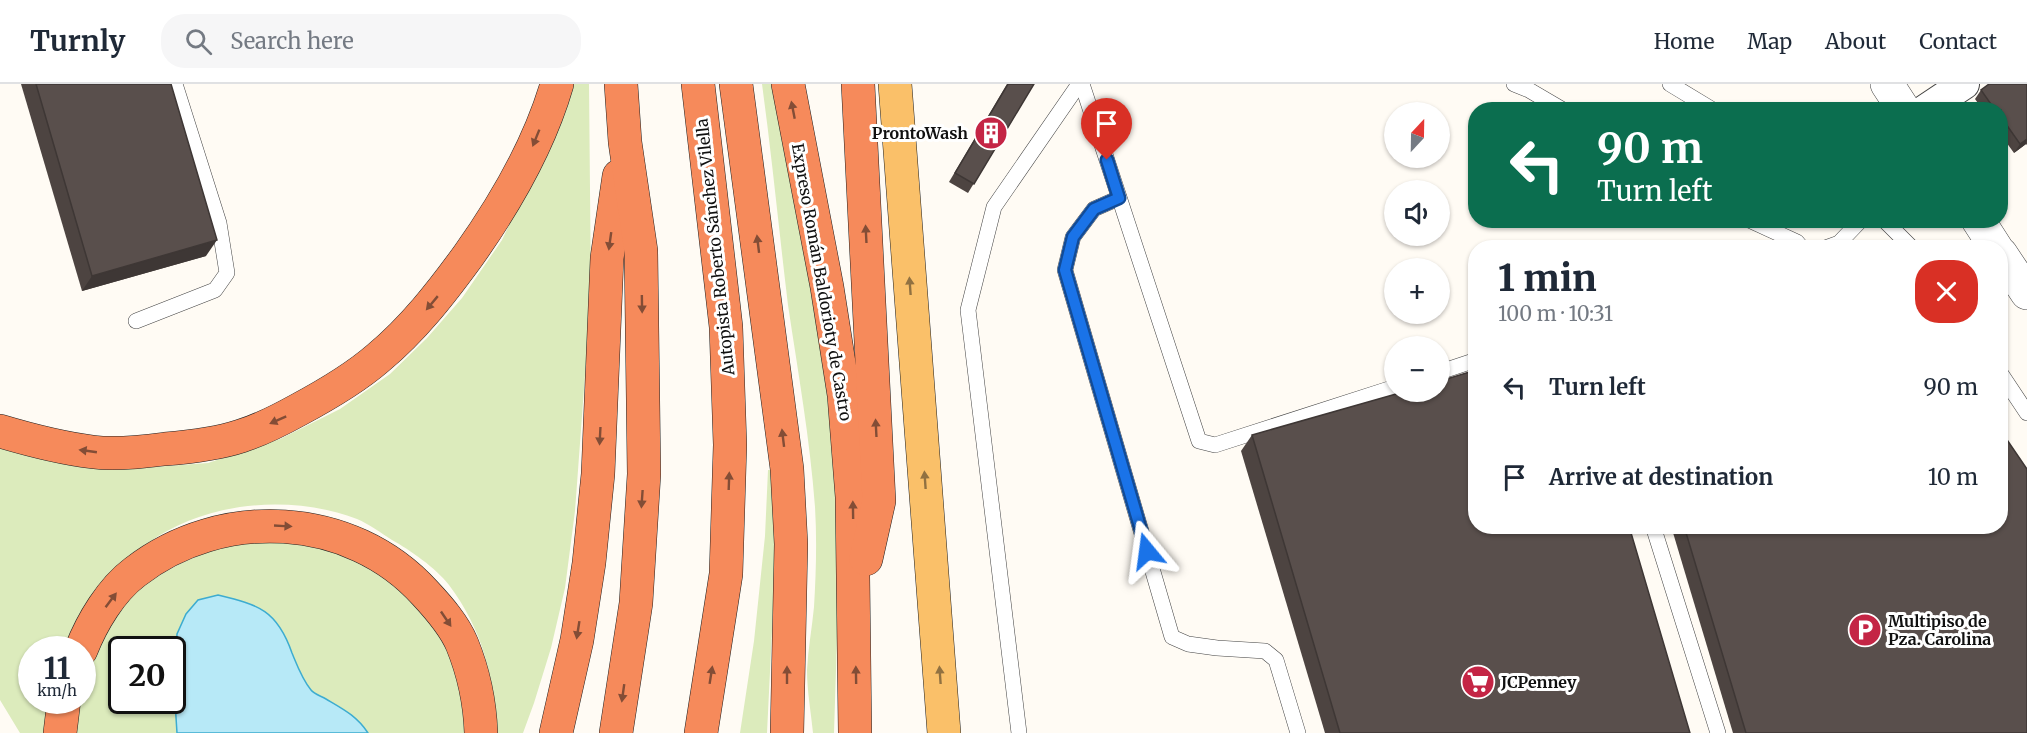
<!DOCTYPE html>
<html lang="en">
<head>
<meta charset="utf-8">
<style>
  :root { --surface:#fff; --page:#f6f6f7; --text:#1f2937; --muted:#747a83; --line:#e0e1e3 }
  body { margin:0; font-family:Merriweather,serif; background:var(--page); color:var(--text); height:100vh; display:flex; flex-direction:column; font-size:22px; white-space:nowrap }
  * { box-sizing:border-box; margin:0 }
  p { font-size:20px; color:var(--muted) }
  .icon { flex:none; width:33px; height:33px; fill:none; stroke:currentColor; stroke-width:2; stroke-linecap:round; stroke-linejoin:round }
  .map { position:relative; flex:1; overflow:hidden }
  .side { position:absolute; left:1468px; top:156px; width:540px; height:294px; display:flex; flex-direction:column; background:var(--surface); border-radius:24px; box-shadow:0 2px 4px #0004 }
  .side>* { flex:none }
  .banner { position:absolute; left:1468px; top:18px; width:540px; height:126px; border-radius:24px; box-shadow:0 2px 4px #0004; background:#0b6e4f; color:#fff; overflow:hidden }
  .needle { width:39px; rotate:22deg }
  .tools { position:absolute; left:1384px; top:18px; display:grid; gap:12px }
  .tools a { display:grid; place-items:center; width:66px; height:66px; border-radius:50%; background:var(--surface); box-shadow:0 2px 4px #0004; font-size:30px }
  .speed { position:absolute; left:18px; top:552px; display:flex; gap:12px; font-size:30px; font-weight:700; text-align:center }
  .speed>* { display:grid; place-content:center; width:78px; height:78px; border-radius:50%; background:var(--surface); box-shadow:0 2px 4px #0004; line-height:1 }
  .speed small { font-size:15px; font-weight:400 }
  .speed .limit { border:3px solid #111; border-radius:9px; background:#fff; color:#111 }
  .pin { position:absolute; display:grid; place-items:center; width:51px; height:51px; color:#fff; margin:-62px -26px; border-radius:50% 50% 50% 0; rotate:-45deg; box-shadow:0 0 6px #0007 }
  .pin .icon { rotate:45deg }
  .me { position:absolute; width:66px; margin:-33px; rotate:344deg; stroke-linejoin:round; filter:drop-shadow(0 0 4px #0008) }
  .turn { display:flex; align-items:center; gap:21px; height:126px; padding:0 30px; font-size:27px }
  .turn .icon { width:78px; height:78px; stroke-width:2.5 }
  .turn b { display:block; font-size:42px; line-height:51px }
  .round { display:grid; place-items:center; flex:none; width:63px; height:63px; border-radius:24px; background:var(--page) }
  .headline { display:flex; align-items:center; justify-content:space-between; height:102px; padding:0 30px }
  h1 { font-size:36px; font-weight:800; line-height:45px }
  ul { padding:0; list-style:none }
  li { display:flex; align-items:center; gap:18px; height:90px; padding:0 30px }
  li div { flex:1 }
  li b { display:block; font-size:22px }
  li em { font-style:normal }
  header { display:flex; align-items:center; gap:36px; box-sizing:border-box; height:84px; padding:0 30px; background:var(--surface); border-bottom:2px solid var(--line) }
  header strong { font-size:28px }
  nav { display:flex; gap:33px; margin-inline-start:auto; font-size:21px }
  .search { width:420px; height:54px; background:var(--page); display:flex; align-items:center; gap:15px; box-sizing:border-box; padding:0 21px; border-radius:24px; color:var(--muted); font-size:22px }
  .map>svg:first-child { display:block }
  .green { fill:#dcebbc; fill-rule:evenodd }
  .water { fill:#b7e9f7; stroke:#3dacd0; stroke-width:1.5 }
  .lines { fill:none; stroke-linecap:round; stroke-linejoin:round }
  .service-casing { stroke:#434343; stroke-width:16 }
  .minor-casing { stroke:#434343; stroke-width:32 }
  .tertiary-casing { stroke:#434343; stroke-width:34 }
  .primary-casing { stroke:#212121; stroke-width:34 }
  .motorway-casing { stroke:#212121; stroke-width:34 }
  .service { stroke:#fff; stroke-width:15 }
  .minor { stroke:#fff; stroke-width:30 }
  .tertiary { stroke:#fff; stroke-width:33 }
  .primary { stroke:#fac069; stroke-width:33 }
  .motorway { stroke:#f68a5b; stroke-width:33 }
  .wall { fill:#4d4441 }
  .shaded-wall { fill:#3e3735 }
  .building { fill:#594f4c; stroke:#3e3735; stroke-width:1.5 }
  .oneway { fill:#834d36 }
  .oneway2 { fill:#917141 }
  .route-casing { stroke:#114b97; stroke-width:15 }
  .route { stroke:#1a73e8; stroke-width:10 }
  .labels { text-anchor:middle; stroke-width:6; stroke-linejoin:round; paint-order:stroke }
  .poi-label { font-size:16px; font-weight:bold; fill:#101010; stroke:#fff; text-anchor:start }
  .street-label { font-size:16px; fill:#101010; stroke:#fff }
</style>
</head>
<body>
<header>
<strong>Turnly</strong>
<div class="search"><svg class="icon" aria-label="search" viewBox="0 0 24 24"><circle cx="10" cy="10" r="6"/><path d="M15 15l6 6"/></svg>Search here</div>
<nav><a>Home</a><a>Map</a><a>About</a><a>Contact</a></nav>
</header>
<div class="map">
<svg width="2027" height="649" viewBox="0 0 2027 649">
  <rect width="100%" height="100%" fill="#fffbf4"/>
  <g class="green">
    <path d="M571,0h18l2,210 -16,217 -10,77 -14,60 -17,55 -11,30h-26c-3,-55 -14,-103 -48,-148 -13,-17 -39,-35 -57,-45 -11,-7 -23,-16 -35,-21 -66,-25 -151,-18 -209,24 -37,26 -58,69 -82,106l-34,1v50l18,1 -4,32h-26l-20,-33v-253l140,21 68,-5 72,-24 60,-30 50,-35 37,-36 35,-40 40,-58 34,-72z"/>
    <path d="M762,0h16c21,118 44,235 55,354 9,98 4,197 1,295h-21c-2,-21 -6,-42 -6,-63 1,-21 5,-42 7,-63 2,-33 3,-67 1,-100 -5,-68 -17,-135 -27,-202 -9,-74 -16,-148 -26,-221z"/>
    <polygon points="768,386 774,386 776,465 767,649 740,649 754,557 765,452"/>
    <path d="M301,454l57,18 38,26 58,70 18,81h-396l3,-32 3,-1c1,-81 70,-132 142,-153 8,-2 18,-6 26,-7 17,-3 34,-2 51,-2zM122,566h50v50h-50z"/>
  </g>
  <path class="water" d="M218,511c41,10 59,15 74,58 5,12 10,26 19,37 3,4 10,6 15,9 17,10 31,17 42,34h-191l-3,-47 3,-52 9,-20 12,-14z"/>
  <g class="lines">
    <g class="service-casing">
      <g id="service">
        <polyline points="1082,0 1199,357 1215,361 1395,303"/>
        <polyline points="1514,0 1529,6 1563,26"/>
        <polyline points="1670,0 1713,26"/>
        <polyline points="1119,114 1094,125 1073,153 1065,186 1172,553 1188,560 1217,564 1265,567 1276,576 1298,649"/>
        <polyline points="1749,136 1797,158 1802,164"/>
        <polyline points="1884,136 1912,164"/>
        <polyline points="1825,164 1839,159 1861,136"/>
        <polyline points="136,237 215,206 227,189 219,139 175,0"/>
        <polyline points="1440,288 1476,276"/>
        <polyline points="2001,290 2027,329"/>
        <polyline points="1653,442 1718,649"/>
        <polyline points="1019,649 968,226 994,123 1079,0"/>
      </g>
    </g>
    <g class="minor-casing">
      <polyline id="minor" points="1925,26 1964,0"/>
    </g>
    <g class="tertiary-casing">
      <g id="tertiary">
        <polyline points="1887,0 1904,26"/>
        <polyline points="1978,136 1996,164"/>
        <polyline points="2001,170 2027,209"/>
      </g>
    </g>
    <g class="primary-casing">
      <polyline id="primary" points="895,0 944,649"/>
    </g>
    <g class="motorway-casing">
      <g id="motorway">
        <polyline points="698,0 726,243 730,361 726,490 701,649"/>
        <polyline points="736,0 787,385 791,460 787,649"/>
        <polyline points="788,0 827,203 844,311 852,413 855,649"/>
        <polyline points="858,0 879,417 866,475"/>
        <path d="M0,347c30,9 61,17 93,21 23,3 49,0 72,-3 25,-2 52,-5 76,-13 19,-6 39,-16 57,-26 28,-15 57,-32 80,-52 35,-29 63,-65 90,-102 37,-52 71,-110 89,-172"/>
        <path d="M81,566c11,-28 30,-60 54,-78 86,-67 216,-61 290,21 14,15 29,32 37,51 11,27 18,60 19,89"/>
        <polyline points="60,649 64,616"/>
        <polyline points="556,649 577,556 589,479 598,390 607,174 619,92"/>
        <polyline points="616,649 636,519 644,390 641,167 625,58 621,0"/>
      </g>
    </g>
    <use href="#service" class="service"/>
    <use href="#minor" class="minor"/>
    <use href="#tertiary" class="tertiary"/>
    <use href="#primary" class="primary"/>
    <use href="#motorway" class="motorway"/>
  </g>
  <g class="wall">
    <polygon points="21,0 171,0 206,172 82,207"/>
    <polygon points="1007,0 1034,0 968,109 949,98"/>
    <polygon points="2027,0 2027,61 2026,60 2014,69 2001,51 2001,26 1983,26 1975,15 1981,6"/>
    <polygon points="1252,351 1690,649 1325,649 1241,367"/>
    <polygon points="1671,442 2001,442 2027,649 1733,649"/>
  </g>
  <g class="shaded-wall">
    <polygon points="2027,55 2026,60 2014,69 2020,60"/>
    <polygon points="217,156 206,172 82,207 92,192"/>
  </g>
  <g class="building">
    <polygon points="36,0 171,0 217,156 92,192"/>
    <polygon points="1008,0 1034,0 974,100 955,89"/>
    <polygon points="1989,0 2027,0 2027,55 2020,60 2001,33 2001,26 1995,26 1981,6"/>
    <polygon points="1476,286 1476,442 1629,442 1690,649 1340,649 1252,351 1403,308 1440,308 1440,297"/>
    <polygon points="2001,347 2027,385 2027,649 1746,649 1684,442 2001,442"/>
  </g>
  <defs><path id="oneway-solid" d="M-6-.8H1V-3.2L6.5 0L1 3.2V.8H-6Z" transform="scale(1.5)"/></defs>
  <g class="oneway">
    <use href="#oneway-solid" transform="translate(793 26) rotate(-101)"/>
    <use href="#oneway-solid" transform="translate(536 54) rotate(112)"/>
    <use href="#oneway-solid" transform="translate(866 150) rotate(-93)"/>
    <use href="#oneway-solid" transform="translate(610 157) rotate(98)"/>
    <use href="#oneway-solid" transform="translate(758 160) rotate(-97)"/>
    <use href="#oneway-solid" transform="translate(432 219) rotate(130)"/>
    <use href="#oneway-solid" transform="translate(642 220) rotate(89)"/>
    <use href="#oneway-solid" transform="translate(278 336) rotate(156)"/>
    <use href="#oneway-solid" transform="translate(876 344) rotate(-93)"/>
    <use href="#oneway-solid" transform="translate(600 352) rotate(93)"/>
    <use href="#oneway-solid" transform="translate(783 354) rotate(-97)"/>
    <use href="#oneway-solid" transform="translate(88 367) rotate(-172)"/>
    <use href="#oneway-solid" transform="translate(729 397) rotate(-88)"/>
    <use href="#oneway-solid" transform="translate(642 415) rotate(94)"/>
    <use href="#oneway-solid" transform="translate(853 426) rotate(-91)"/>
    <use href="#oneway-solid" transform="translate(283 442) rotate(3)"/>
    <use href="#oneway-solid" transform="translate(111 516) rotate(-53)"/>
    <use href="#oneway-solid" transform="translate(446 535) rotate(56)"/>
    <use href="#oneway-solid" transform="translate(578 546) rotate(99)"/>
    <use href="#oneway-solid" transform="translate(711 591) rotate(-81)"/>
    <use href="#oneway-solid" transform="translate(787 591) rotate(-90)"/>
    <use href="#oneway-solid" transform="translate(856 591) rotate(-91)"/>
    <use href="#oneway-solid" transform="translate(623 609) rotate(98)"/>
  </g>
  <g class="oneway2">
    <use href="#oneway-solid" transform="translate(910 202) rotate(-94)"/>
    <use href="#oneway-solid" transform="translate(925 396) rotate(-94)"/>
    <use href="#oneway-solid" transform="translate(940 591) rotate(-94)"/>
  </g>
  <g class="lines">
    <g class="route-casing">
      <polyline id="route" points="1107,76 1119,114 1094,125 1073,153 1065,186 1147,467"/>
    </g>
    <use href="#route" class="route"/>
  </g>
  <defs>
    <g id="building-disc" transform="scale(1.725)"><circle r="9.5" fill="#c42545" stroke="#fff"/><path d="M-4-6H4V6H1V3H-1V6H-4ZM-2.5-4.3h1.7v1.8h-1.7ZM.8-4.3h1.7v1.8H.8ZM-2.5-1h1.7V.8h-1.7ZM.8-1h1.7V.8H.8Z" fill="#fff"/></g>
    <g id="parking-disc" transform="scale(1.725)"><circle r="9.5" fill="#c42545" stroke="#fff"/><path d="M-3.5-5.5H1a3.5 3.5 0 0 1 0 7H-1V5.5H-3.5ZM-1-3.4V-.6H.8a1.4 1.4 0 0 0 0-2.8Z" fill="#fff"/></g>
    <g id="supermarket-disc" transform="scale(1.725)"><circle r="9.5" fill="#c42545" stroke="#fff"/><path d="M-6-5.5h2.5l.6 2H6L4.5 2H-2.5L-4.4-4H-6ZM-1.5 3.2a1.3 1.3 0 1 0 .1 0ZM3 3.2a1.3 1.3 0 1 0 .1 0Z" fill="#fff"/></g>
  </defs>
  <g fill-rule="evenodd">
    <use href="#building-disc" x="991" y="49"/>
    <use href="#parking-disc" x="1865" y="546"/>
    <use href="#supermarket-disc" x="1478" y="598"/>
  </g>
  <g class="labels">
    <g class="poi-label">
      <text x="968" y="55" text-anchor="end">ProntoWash</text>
      <text x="1888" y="543">Multipiso de<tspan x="1888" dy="18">Pza. Carolina</tspan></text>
      <text x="1501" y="604">JCPenney</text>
    </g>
    <g class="street-label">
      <text transform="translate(715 163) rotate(-96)" y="6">Autopista Roberto Sánchez Vilella</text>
      <text transform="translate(822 198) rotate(80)" y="6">Expreso Román Baldorioty de Castro</text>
    </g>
  </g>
</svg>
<div class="tools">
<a><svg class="needle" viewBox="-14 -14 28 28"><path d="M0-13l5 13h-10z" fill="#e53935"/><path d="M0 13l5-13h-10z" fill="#747a83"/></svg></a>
<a><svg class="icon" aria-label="sound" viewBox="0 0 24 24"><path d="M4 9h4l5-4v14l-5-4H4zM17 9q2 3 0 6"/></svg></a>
<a>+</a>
<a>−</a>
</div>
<div class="speed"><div>11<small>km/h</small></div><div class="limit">20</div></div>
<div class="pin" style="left:1107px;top:76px;background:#d93025"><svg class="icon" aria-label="arrive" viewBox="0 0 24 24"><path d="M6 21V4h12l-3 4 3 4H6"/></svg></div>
<svg class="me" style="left:1147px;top:467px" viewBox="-20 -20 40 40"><path d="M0-17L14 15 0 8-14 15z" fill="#1a73e8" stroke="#fff" stroke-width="4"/></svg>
<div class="banner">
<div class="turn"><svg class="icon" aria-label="left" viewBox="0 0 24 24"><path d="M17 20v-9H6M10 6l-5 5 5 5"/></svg><div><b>90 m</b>Turn left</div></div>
</div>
<section class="side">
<div class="headline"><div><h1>1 min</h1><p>100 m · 10:31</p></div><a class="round" style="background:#d93025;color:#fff"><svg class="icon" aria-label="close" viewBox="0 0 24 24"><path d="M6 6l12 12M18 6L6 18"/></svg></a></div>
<ul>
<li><svg class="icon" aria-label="left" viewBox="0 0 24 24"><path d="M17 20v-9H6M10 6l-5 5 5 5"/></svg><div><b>Turn left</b></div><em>90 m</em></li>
<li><svg class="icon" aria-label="arrive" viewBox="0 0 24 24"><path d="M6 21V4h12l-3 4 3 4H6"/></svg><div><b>Arrive at destination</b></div><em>10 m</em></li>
</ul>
</section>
</div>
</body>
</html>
